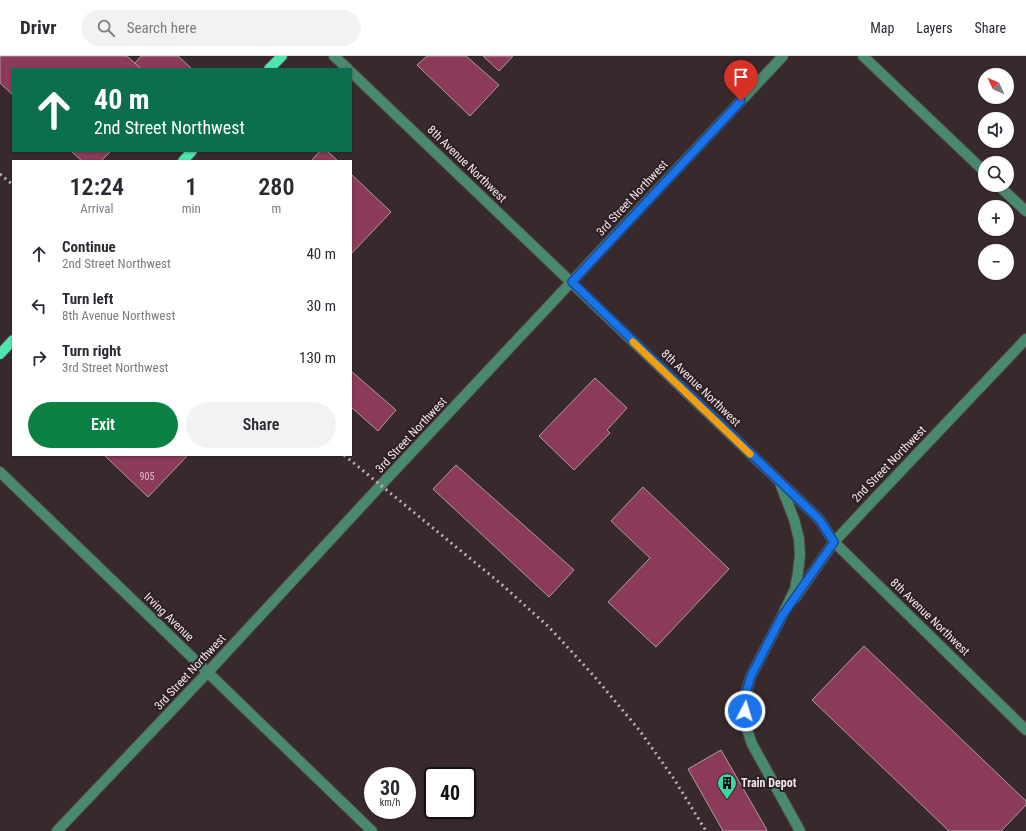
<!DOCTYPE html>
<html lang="en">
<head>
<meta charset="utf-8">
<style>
  :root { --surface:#fff; --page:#f2f2f3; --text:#2b2b33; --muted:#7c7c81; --line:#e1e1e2; --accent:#0b8043 }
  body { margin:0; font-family:"Roboto Condensed",sans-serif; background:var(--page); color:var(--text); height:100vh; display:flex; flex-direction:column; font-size:15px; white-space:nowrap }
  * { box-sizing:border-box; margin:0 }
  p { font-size:13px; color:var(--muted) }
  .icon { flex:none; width:22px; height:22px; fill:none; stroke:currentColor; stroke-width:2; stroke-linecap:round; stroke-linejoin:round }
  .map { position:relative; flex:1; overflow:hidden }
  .panel { position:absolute; left:12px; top:104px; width:340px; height:296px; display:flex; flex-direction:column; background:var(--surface); border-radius:0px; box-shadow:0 1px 3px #0004 }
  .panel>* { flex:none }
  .banner { position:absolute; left:12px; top:12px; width:340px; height:84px; border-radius:0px; box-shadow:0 1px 3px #0004; background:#0b6e4f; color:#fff; overflow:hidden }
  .needle { width:26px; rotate:314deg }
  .fabs { position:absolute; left:978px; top:12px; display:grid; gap:8px }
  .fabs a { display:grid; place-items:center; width:36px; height:36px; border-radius:50%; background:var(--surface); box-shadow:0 1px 3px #0004; font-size:20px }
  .speed { position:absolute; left:364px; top:711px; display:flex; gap:8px; font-size:20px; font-weight:700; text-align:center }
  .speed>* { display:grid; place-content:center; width:52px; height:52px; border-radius:50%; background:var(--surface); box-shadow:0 1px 3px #0004; line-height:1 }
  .speed small { font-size:10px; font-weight:400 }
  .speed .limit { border:2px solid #111; border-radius:6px; background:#fff; color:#111 }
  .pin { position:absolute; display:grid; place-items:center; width:34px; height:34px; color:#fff; margin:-41px -17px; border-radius:50% 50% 50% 0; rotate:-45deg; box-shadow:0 0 4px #0007 }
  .pin .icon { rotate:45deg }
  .me { position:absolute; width:44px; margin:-22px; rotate:5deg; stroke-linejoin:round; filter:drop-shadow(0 0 3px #0008) }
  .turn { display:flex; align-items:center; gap:14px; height:84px; padding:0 16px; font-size:18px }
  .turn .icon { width:52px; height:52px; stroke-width:2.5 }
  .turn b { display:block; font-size:28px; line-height:34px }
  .eta { display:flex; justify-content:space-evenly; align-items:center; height:68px; text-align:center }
  .eta b { font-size:24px; font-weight:600; line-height:28px }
  .action { display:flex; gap:8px; margin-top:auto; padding:8px 16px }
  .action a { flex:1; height:46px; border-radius:24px; background:var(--accent); color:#fff; font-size:16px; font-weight:600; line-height:46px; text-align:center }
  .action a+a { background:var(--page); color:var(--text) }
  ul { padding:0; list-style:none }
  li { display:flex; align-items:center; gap:12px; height:52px; padding:0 16px }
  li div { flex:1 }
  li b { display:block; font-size:15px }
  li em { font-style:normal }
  header { display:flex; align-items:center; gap:24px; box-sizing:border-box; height:56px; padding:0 20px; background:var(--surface); border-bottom:1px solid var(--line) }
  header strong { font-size:19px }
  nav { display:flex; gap:22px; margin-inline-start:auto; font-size:14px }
  .search { width:280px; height:36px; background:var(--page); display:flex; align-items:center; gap:10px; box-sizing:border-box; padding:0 14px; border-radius:22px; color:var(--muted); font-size:15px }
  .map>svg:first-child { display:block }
  .building { fill:#8c3a59; stroke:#ad9ba0 }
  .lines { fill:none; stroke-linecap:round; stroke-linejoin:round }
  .minor-casing { stroke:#524448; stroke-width:12 }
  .major-casing { stroke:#524448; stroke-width:12 }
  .minor { stroke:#498a6f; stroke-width:10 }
  .major { stroke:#50e6b0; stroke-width:10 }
  .rail { stroke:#bdb1b4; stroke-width:3; stroke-dasharray:2 4; stroke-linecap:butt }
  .route-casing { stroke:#114b97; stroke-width:10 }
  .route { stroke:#1a73e8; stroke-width:7 }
  .slow { stroke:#f59e0b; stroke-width:7 }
  .labels { text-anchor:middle; stroke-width:4; stroke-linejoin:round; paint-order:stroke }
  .number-label { font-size:10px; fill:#d9bdc7 }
  .street-label { font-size:12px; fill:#f3e9ec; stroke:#2d1f24 }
  .poi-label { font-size:12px; font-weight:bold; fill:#f3e9ec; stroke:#2d1f24; text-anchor:start }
</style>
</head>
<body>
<header>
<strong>Drivr</strong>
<div class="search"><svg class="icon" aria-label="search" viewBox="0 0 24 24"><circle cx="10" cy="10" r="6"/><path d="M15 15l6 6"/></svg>Search here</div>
<nav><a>Map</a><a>Layers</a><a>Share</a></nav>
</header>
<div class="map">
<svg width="1026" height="775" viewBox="0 0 1026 775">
  <rect width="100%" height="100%" fill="#38292d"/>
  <g class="building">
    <polygon points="0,0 127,0 141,13 13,13 13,39 0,27"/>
    <polygon points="141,0 178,0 191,12 190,13 141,13 135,7"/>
    <polygon points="427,0 466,0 499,29 470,60 417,9"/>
    <polygon points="483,0 513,0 499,15"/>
    <polygon points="71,95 111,95 101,105 82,105"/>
    <polygon points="320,95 327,95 338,105 311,105"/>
    <polygon points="351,118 391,156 351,198"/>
    <polygon points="351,315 396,354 378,375 351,351"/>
    <polygon points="595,322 627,352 607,374 610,377 574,414 539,380"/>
    <polygon points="104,399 188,399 148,441"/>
    <polygon points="456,409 574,514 549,541 433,433"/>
    <polygon points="643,431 729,513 656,591 608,546 650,502 611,465"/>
    <polygon points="864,590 1026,745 1026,749 1001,775 949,775 812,644"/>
    <polygon points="721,694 767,774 766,775 723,775 688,713"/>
  </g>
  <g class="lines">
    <g class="minor-casing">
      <g id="minor">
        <polyline points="334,0 348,13"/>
        <polyline points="863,0 985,116"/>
        <polyline points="351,16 819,463 834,486 1026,674"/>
        <polyline points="998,129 1026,155"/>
        <polyline points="0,416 372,775"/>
        <polyline points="781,430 794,463 799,483 800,499 798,516 795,533 782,560 751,620 744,643 745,667 752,688 800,775"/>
        <polyline points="795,542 834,486 863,455 1026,283"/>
        <polyline points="57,775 208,616 381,429 783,0"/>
      </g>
    </g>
    <g class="major-casing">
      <g id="major">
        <polyline points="269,13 282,0"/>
        <polyline points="183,105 192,95"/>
        <polyline points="0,298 13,284"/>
      </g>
    </g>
    <use href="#minor" class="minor"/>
    <use href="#major" class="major"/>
    <g class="rail">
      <polyline points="0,118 13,129"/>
      <polyline points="344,399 500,527 549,571 594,620 640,675 674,723 706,775"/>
    </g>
  </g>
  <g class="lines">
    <g class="route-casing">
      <polyline id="route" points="741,45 572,226 819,463 834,486 782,560 751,620 744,643 745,655"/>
    </g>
    <use href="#route" class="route"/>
    <polyline class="slow" points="633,286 750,398"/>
  </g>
  <defs>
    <g id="building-pin" transform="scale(1)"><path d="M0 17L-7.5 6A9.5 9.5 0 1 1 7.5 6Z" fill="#42d4a0" stroke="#2d1f24"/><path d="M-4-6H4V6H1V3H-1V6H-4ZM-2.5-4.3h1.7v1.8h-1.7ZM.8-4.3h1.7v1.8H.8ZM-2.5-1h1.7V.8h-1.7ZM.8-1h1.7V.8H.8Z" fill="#111"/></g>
  </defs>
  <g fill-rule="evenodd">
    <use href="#building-pin" x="727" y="727"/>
  </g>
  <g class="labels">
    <g class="number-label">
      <text x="147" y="424">905</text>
    </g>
    <g class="street-label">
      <text transform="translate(467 108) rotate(44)" y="4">8th Avenue Northwest</text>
      <text transform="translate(632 142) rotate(-47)" y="4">3rd Street Northwest</text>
      <text transform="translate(701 332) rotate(44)" y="4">8th Avenue Northwest</text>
      <text transform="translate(411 379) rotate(-47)" y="4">3rd Street Northwest</text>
      <text transform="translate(889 408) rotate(-46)" y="4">2nd Street Northwest</text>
      <text transform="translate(169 561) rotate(44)" y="4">Irving Avenue</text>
      <text transform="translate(930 561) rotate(44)" y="4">8th Avenue Northwest</text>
      <text transform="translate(190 616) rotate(-47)" y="4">3rd Street Northwest</text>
    </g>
    <g class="poi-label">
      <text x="741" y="731">Train Depot</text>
    </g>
  </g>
</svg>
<div class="fabs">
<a><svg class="needle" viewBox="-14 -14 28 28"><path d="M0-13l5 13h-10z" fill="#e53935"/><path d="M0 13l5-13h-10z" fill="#7c7c81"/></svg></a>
<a><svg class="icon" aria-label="sound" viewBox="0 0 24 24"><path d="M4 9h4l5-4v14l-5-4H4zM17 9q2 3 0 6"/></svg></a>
<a><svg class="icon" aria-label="search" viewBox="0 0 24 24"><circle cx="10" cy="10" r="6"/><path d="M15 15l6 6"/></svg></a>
<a>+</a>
<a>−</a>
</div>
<div class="speed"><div>30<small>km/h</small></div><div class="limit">40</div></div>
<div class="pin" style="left:741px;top:45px;background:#d93025"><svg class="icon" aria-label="arrive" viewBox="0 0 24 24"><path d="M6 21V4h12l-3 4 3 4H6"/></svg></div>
<svg class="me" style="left:745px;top:655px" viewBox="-20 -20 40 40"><circle r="17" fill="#1a73e8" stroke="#fff" stroke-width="3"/><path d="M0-11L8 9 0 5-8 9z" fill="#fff"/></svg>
<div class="banner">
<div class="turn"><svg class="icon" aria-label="ahead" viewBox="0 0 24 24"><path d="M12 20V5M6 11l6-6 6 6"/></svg><div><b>40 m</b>2nd Street Northwest</div></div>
</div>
<section class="panel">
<div class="eta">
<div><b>12:24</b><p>Arrival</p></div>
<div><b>1</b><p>min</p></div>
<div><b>280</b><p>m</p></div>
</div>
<ul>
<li><svg class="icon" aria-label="ahead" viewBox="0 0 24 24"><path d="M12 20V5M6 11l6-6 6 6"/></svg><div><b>Continue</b><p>2nd Street Northwest</p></div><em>40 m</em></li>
<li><svg class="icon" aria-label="left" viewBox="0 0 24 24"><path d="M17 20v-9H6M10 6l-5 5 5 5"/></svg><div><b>Turn left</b><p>8th Avenue Northwest</p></div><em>30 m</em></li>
<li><svg class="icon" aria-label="right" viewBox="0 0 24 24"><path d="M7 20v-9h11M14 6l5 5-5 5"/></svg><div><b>Turn right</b><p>3rd Street Northwest</p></div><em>130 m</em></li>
</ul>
<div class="action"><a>Exit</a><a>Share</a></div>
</section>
</div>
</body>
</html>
